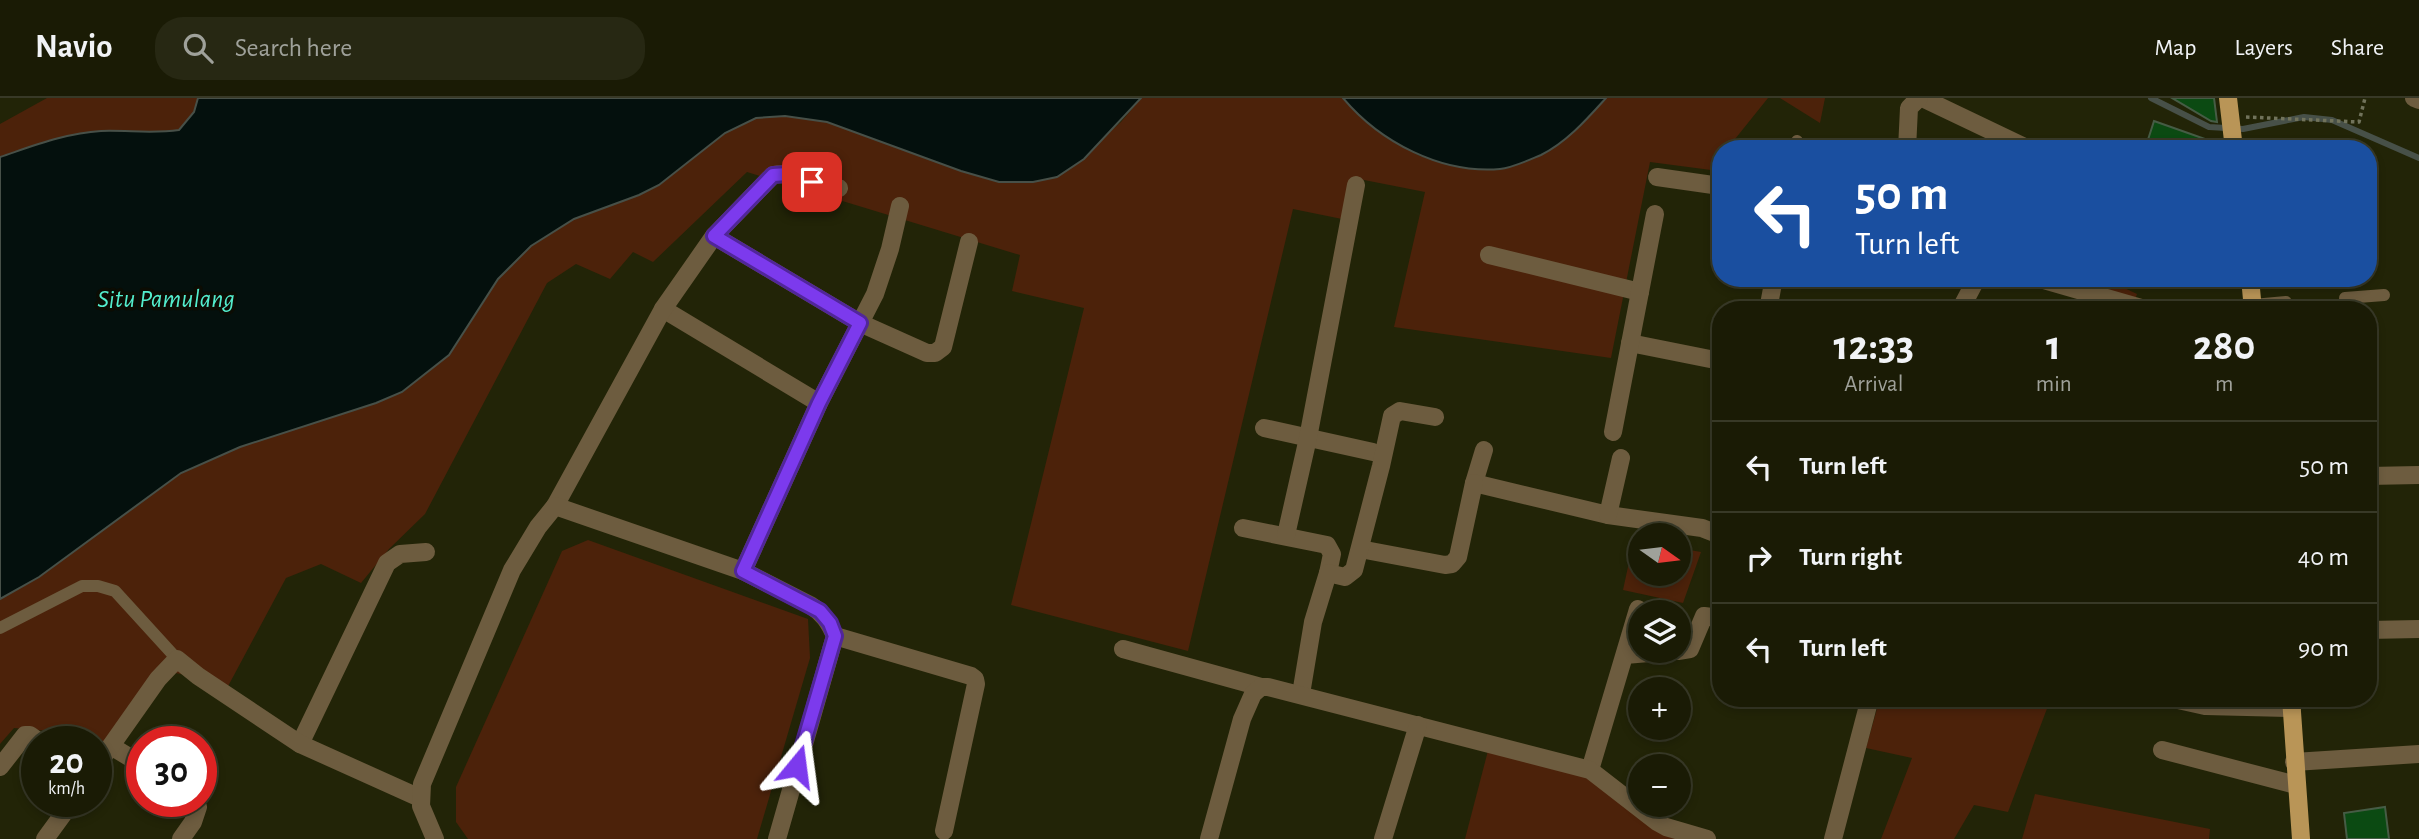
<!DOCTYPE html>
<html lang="en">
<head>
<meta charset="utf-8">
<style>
  :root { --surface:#1a1b05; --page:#272813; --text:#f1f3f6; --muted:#9fa19a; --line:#383927 }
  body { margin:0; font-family:"Alegreya Sans",sans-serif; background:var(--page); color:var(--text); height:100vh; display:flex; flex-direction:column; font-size:26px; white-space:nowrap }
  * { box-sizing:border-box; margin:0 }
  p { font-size:23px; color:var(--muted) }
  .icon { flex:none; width:38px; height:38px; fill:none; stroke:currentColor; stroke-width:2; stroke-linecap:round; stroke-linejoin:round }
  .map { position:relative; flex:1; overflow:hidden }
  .sheet { position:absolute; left:1712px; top:203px; width:665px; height:406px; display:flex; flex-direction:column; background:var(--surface); border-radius:28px; box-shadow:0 4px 10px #0003,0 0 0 2px var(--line) }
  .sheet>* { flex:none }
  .hud { position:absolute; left:1712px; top:42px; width:665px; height:147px; border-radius:28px; box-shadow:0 4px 10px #0003,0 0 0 2px var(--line); background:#1a4fa0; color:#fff; overflow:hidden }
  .needle { width:46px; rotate:104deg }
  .fabs { position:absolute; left:1628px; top:425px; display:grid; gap:14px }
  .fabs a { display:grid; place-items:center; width:63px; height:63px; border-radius:50%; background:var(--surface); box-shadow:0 4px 10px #0003,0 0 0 2px var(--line); font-size:35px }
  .speed { position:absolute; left:21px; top:628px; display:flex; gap:14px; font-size:35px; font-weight:700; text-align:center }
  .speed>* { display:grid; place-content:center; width:91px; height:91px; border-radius:50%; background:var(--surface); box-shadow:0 4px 10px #0003,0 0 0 2px var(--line); line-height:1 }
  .speed small { font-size:18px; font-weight:400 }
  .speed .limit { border:10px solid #d22; background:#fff; color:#111 }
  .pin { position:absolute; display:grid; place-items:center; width:60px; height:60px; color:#fff; margin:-30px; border-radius:14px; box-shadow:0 4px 10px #0006 }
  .me { position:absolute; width:77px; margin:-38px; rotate:16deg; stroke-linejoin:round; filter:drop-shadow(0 0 5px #0008) }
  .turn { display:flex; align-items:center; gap:24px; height:147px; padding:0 28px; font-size:32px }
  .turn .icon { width:91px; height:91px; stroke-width:2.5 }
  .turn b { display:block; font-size:49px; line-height:60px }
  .eta { display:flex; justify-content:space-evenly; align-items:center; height:119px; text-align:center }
  .eta b { font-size:42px; font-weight:600; line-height:49px }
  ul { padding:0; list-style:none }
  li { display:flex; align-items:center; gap:21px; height:91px; padding:0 28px; border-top:2px solid var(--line) }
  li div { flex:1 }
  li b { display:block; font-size:26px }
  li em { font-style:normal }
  header { display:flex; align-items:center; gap:42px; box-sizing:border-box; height:98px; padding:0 35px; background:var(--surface); border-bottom:2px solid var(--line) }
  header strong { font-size:33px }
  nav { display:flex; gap:38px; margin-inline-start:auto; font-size:24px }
  .search { width:490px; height:63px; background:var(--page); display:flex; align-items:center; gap:18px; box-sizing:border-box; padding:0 24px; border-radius:28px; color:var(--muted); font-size:26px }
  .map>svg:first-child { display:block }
  .green { fill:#4c220a }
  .water { fill:#04100d; stroke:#475048; stroke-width:2 }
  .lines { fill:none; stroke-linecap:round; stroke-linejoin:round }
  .stream { stroke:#475048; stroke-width:6 }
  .building { fill:#0b4a12; stroke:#465c45; stroke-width:2 }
  .path { stroke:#71735b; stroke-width:3.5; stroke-dasharray:3.5 3.5; stroke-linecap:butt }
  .service { stroke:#6d5c3f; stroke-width:12 }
  .minor { stroke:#6d5c3f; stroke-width:18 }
  .tertiary { stroke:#6d5c3f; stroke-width:18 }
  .primary { stroke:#b99557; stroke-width:18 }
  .route-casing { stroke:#51269a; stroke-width:18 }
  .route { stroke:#7c3aed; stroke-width:12 }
  .labels { text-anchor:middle; stroke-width:7; stroke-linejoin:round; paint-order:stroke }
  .water-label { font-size:26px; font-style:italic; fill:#53edcd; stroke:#0c0c03 }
</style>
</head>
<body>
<header>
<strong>Navio</strong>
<div class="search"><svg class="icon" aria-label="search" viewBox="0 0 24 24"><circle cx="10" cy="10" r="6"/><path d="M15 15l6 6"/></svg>Search here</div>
<nav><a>Map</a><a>Layers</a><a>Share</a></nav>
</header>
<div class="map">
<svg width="2419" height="741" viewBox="0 0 2419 741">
  <rect width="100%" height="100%" fill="#222407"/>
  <g class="green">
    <path d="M47,0h151l-4,14 -15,18c-26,4 -51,0 -77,1 -36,2 -69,15 -102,26v-33z"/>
    <polygon points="1141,0 1343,0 1373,30 1420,58 1468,71 1503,71 1580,29 1606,0 1768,0 1727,51 1720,51 1720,60 1711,72 1650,64 1611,260 1394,229 1425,94 1354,80 1342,121 1293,111 1188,553 1011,507 1084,210 1012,193 1020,157 747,74 653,164 633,154 610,181 576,166 547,185 425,416 389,451 361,485 321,466 286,480 226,592 197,579 164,573 96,654 96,644 60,644 48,633 14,630 0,646 0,501 39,479 181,375 240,349 376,305 402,294 449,257 498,181 531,148 574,121 639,97 659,87 725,35 756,20 785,18 827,24 961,73 999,84 1033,84 1057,79 1121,24"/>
    <polygon points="1780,0 1825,0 1820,25"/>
    <polygon points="2089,180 2103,180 2137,196 2131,212 2079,212"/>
    <polygon points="1634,441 1640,442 1640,476 1678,476 1678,450 1701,454 1683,505 1623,492"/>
    <polygon points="588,442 808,521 810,560 757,741 468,741 456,724 456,689 562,453"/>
    <polygon points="1880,600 2051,600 2008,714 1974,707 1954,741 1881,741 1912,660 1866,650"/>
    <polygon points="1490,645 1588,675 1688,741 1465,741"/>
    <polygon points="2035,696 2210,731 2209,741 2022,741"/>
  </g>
  <g class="water">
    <path d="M198,0h943l-57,61 -27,18 -24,5h-34l-38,-11 -134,-49 -42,-6 -29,2 -31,15 -66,52 -20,10 -65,24 -43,27 -33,33 -49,76 -47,37 -26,11 -136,44 -59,26 -142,104 -39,22v-442c33,-11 66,-24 101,-26 27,-1 51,3 78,-1l15,-18z"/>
    <path d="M1343,0h263c-19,21 -39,44 -65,57 -12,5 -29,13 -41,14 -59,5 -120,-27 -157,-71z"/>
  </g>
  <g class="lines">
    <polyline class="stream" points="2151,0 2209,29 2243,31 2304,19 2332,22 2419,60"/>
  </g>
  <g class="building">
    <polygon points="2172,0 2214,0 2217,24 2211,23"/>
    <polygon points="2154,23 2222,47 2223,51 2145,51"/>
    <polygon points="2385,709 2389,741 2347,741 2344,715"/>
  </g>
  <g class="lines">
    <polyline class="path" points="2246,19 2359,24 2365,0"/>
    <g class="service">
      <polyline points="1796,51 1797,43"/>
      <polyline points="2345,200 2384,197"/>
      <polyline points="2253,207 2286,204"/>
      <polyline points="0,530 82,488 98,488 115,493 177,561"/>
    </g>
    <g class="minor">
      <polyline points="1922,0 2029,51"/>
      <polyline points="1907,51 1909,10 1919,0"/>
      <polyline points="1657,79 1720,88"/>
      <polyline points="714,138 860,225 927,255 935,255 943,249 969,144"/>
      <polyline points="1489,157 1640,194"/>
      <polyline points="2037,180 2148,212"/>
      <polyline points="663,211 819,305"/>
      <polyline points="1768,212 1774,180"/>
      <polyline points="1960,212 1977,180"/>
      <polyline points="1630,245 1720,263"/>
      <polyline points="1264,330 1373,354"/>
      <polyline points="1613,334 1655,116"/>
      <polyline points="1484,352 1474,385 1608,417 1702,430 1720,437"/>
      <polyline points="2368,378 2419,377"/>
      <path d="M555,408l108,-197 51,-73 59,-61c22,-4 45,9 66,13"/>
      <polyline points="1608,417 1621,360"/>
      <polyline points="1243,430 1327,447 1332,456 1328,475"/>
      <polyline points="1286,437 1308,340 1356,87"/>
      <polyline points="1360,451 1445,467 1452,466 1458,459 1474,385"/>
      <polyline points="743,473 819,305 875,196 890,151 900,108"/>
      <polyline points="2368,532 2419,531"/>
      <polyline points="835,538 971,578 975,581 976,586 944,733"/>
      <polyline points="1123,551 1261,589"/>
      <polyline points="1678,553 1690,551 1704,518 1720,520"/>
      <polyline points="1625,557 1673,553"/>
      <polyline points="1301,596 1313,524 1328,475 1345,479 1354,472 1381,368 1392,318 1400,313 1435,319"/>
      <polyline points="2169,600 2205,608 2292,610"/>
      <polyline points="300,646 387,465 400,456 426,454"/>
      <polyline points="111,648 142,667"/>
      <polyline points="2162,652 2296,687"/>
      <polyline points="2294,664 2419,656"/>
      <polyline points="0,669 25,637 30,637 40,644"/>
      <polyline points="96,669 158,581 177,561 198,578 300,646 420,700"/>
      <polyline points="1590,672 1638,511"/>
      <polyline points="45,741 72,704"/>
      <polyline points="181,741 193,724 198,709 194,704"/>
      <path d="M435,741l-14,-33 1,-22 90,-214 26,-43 17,-21 188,65 67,34c13,8 19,17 25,31l-58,203"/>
      <polyline points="1209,741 1242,621 1253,596 1261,589 1268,589 1590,672 1657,724 1666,729 1707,741"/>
      <polyline points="1383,741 1418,627"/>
      <polyline points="1833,741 1870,600"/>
    </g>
    <polyline class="tertiary" points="2414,0 2419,2"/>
    <g class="primary">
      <polyline points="2228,0 2234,51"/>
      <polyline points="2250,180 2253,212"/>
      <polyline points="2291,600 2301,741"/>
    </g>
  </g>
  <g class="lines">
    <g class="route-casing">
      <polyline id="route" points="797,668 835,538 830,525 820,513 743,473 819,305 860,225 714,138 773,77 788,76 812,84"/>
    </g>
    <use href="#route" class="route"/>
  </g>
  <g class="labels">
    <g class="water-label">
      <text x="166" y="209">Situ Pamulang</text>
    </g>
  </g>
</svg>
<div class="fabs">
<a><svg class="needle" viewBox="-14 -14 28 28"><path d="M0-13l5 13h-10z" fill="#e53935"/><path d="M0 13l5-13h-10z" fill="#9fa19a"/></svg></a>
<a><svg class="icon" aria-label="layers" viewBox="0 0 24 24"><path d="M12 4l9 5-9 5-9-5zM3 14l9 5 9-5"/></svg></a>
<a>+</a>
<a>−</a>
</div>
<div class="speed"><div>20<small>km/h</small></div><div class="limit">30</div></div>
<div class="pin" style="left:812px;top:84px;background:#d93025"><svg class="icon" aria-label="arrive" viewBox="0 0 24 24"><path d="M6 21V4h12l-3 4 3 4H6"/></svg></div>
<svg class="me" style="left:797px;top:668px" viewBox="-20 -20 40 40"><path d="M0-17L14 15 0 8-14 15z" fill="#7c3aed" stroke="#fff" stroke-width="4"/></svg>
<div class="hud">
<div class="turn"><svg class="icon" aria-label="left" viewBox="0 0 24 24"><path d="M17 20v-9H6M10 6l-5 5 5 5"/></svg><div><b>50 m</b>Turn left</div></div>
</div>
<section class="sheet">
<div class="eta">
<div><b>12:33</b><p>Arrival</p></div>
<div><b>1</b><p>min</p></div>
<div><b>280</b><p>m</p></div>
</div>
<ul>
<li><svg class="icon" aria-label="left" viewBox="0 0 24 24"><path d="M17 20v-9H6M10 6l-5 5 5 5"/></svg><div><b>Turn left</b></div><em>50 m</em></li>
<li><svg class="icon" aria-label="right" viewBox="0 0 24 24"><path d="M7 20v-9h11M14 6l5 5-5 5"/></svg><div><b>Turn right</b></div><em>40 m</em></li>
<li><svg class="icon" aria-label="left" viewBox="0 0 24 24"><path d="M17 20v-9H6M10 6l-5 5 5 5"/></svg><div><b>Turn left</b></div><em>90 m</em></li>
</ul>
</section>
</div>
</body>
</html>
